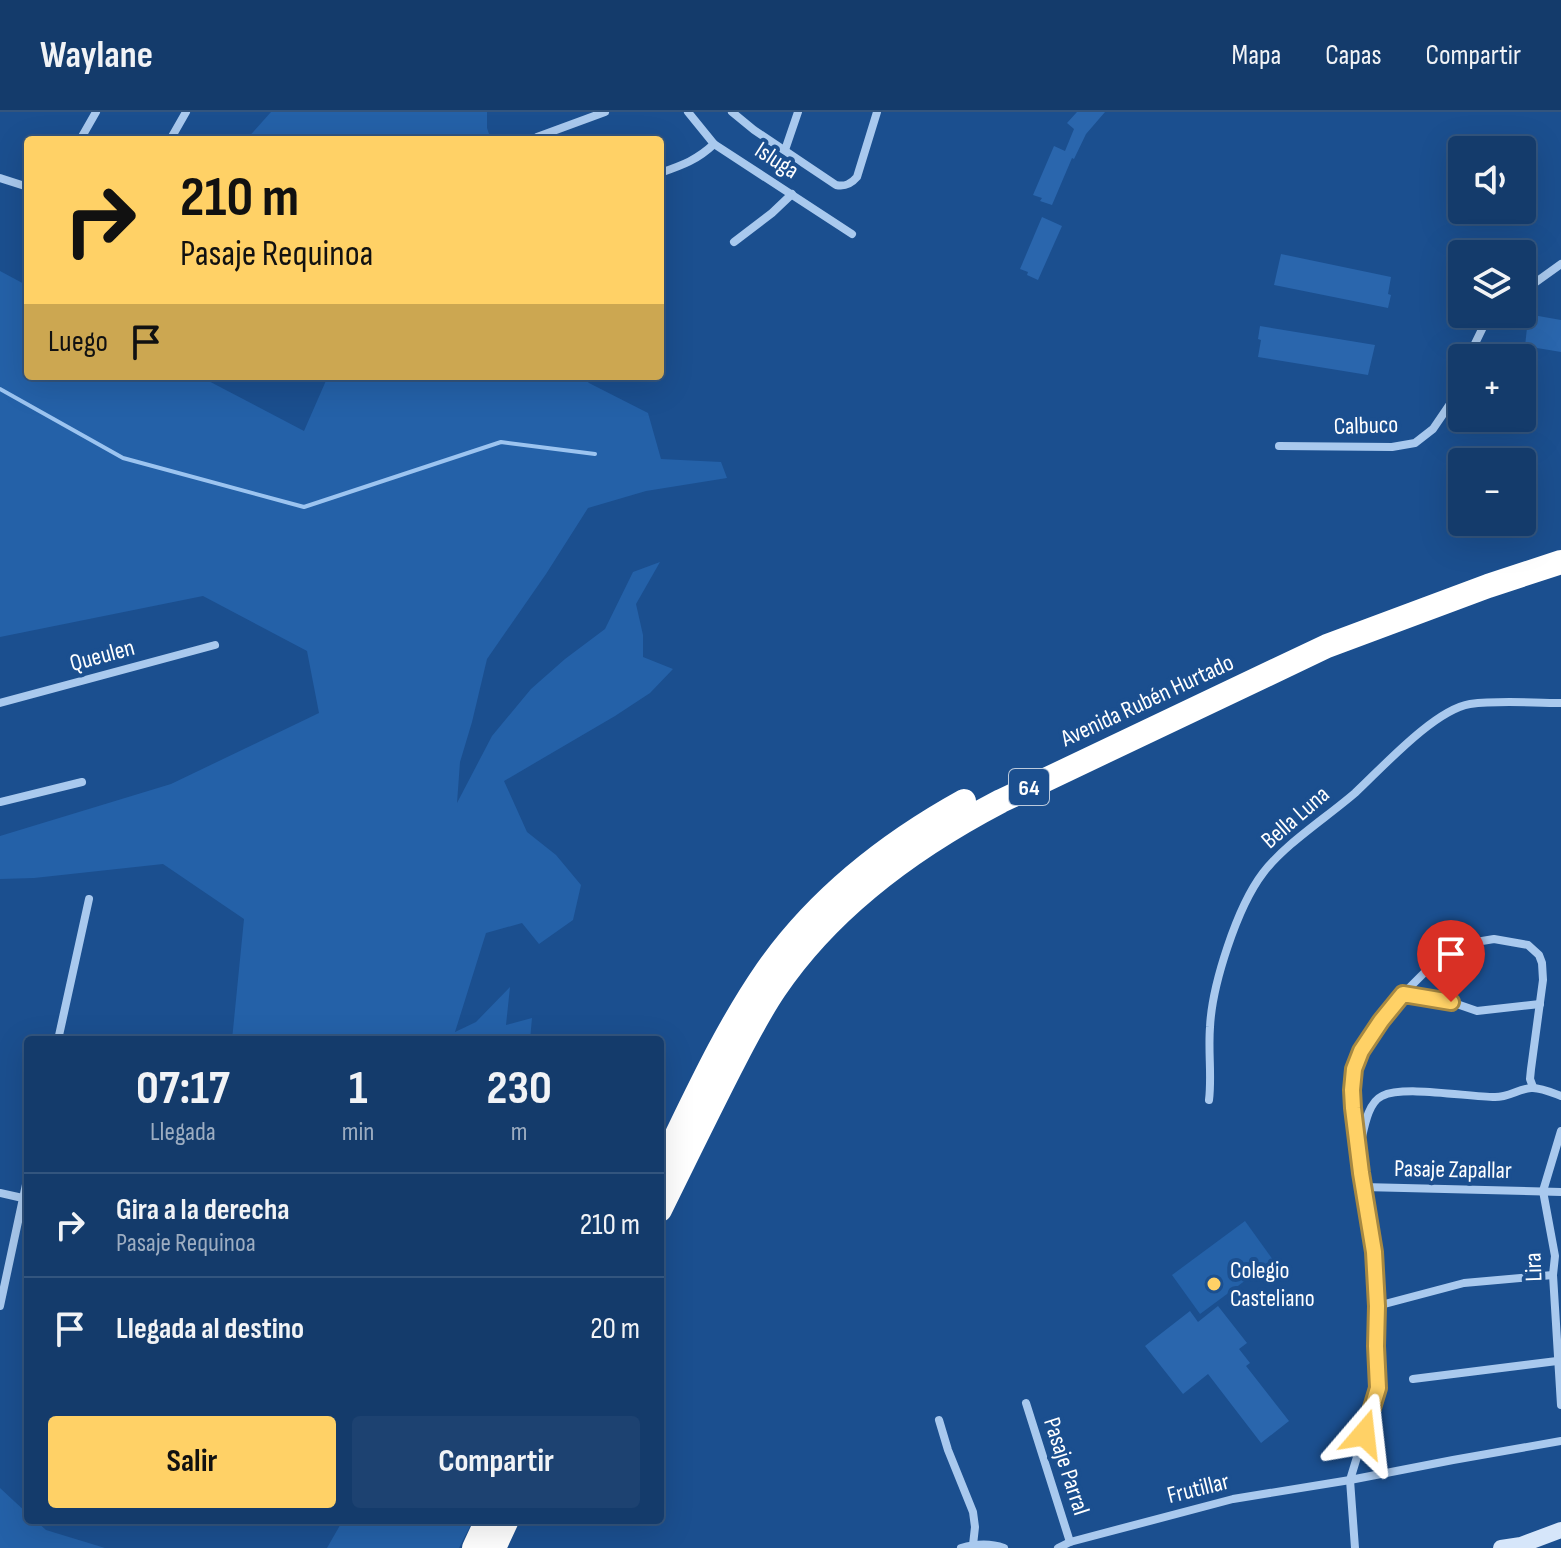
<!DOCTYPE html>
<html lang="es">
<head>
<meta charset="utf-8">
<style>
  :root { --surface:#143b6b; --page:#1d4271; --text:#f1f3f6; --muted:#9dadc1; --line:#33557e; --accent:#ffd166 }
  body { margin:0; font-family:"Sofia Sans Condensed",sans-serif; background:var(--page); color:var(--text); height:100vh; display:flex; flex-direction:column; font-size:30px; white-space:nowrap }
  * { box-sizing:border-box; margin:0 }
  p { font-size:26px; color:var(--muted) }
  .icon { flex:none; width:44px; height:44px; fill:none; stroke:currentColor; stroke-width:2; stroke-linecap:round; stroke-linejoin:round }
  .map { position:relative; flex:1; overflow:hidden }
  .panel { position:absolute; left:24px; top:924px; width:640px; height:488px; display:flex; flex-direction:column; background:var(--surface); border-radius:8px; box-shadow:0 8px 32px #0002,0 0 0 2px var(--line) }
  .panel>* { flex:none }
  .hud { position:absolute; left:24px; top:24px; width:640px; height:244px; border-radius:8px; box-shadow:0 8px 32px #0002,0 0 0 2px var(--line); background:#ffd166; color:#111; overflow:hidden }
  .tools { position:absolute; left:1448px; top:24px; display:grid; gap:16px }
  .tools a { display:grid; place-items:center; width:88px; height:88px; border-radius:8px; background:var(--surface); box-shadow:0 8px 32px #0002,0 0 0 2px var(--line); font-size:40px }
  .pin { position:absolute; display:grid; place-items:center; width:68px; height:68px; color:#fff; margin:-82px -34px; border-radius:50% 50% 50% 0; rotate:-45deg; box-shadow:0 0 8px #0007 }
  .pin .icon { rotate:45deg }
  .me { position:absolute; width:88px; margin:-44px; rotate:17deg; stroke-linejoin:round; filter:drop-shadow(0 0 6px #0008) }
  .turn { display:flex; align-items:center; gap:28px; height:168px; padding:0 24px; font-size:36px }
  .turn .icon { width:104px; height:104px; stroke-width:2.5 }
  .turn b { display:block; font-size:56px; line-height:68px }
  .then { display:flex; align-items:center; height:76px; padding:0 24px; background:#0003; gap:16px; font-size:30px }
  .eta { display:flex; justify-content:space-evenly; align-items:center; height:136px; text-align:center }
  .eta b { font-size:48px; font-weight:700; line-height:56px }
  .primary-button { display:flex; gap:16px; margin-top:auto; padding:16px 24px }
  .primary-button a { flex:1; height:92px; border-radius:8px; background:var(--accent); color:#111; font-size:32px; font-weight:700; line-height:92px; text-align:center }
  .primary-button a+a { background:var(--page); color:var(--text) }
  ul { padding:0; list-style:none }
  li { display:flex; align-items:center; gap:24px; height:104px; padding:0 24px; border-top:2px solid var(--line) }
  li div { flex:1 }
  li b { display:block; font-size:30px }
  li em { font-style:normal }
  header { display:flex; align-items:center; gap:48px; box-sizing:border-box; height:112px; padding:0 40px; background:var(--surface); border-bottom:2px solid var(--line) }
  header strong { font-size:38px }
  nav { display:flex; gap:44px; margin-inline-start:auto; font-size:28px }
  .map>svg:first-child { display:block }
  .green { fill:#2461a8 }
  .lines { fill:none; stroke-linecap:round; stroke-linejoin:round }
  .stream { stroke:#9cc4f0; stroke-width:4 }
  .building { fill:#2a66ad }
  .street { stroke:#a9c9ee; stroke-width:8 }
  .secondary { stroke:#d6e6fa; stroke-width:16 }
  .highway { stroke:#fff; stroke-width:24 }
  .route-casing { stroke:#a68842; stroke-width:20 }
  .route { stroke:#ffd166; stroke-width:14 }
  .poi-dot { fill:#ffd166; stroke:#1b4f8f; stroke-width:3 }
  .labels { text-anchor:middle; stroke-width:8; stroke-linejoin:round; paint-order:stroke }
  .shield { fill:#1b4f8f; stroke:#bbcadd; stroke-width:2 }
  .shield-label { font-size:22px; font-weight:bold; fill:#fff }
  .street-label { font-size:24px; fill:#fff; stroke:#1b4f8f }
  .poi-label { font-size:24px; fill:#fff; stroke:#1b4f8f; text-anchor:start }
</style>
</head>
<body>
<header>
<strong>Waylane</strong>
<nav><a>Mapa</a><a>Capas</a><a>Compartir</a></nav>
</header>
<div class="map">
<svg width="1561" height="1436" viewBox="0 0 1561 1436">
  <rect width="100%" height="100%" fill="#1b4f8f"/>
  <g class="green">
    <polygon points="271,0 487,0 487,16 491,28 246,28"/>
    <polygon points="0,159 28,174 28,264 199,264 304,319 328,264 582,264 589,271 648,301 661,347 721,350 727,366 646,379 588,396 546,462 487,547 472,610 460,650 457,691 492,624 531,577 565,547 605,517 633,460 660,450 636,492 643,523 643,545 673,557 650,581 615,604 504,669 527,720 556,743 581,773 573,808 539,832 522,811 486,821 455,920 476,910 510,875 506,913 532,906 530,928 232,928 244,807 163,752 34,766 0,767 0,724 171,672 319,601 307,539 203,484 0,525"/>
    <polygon points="1245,1109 1273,1148 1200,1202 1172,1163"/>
    <polygon points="0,1376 28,1402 28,1408 35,1408 46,1418 105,1436 0,1436"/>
    <polygon points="343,1408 473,1408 459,1436 327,1436"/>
  </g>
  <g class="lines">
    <polyline class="stream" points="0,277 123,346 304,395 501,330 595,342"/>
  </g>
  <g class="building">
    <polygon points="1077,0 1105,0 1086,22 1074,47 1072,46 1052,93 1040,89 1042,86 1033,83 1054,34 1065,39 1074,17 1067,11"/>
    <polygon points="1042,105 1062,114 1038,168 1027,163 1028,160 1020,157"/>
    <polygon points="1281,142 1391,165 1388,182 1391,183 1388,196 1274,173"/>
    <polygon points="1527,202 1561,208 1561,240 1525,234 1527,216 1524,216"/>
    <polygon points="1260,214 1375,233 1368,263 1258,245 1261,228 1258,227"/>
    <polygon points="1218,1194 1247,1231 1239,1237 1250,1251 1246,1254 1289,1309 1261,1331 1208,1262 1183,1282 1145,1234 1190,1199 1198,1210"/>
  </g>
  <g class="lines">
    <g class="street">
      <polyline points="688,0 714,32 852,122"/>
      <path d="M732,0l22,18 82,55c9,2 15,-1 21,-8l20,-65"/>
      <polyline points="537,25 605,0"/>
      <polyline points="80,28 96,0"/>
      <polyline points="170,28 186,0"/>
      <polyline points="785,38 798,0"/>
      <path d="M660,61c23,-8 37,-13 54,-29"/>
      <polyline points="0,66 28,75"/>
      <polyline points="734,130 772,101 792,82"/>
      <polyline points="1522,180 1561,152"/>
      <polyline points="1468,246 1486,209 1494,202"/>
      <polyline points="1279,334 1392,335 1415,331 1433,317 1450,292 1462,259"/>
      <polyline points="0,591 215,533"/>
      <polyline points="0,690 82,670"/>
      <polyline points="1403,882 1451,890 1477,899 1540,892"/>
      <polyline points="58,928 89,787"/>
      <path d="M1209,988c3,-24 -1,-48 1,-73 2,-42 27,-120 53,-154 22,-29 63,-55 92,-80 27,-25 79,-83 115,-89 30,-4 61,-1 91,-1"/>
      <polyline points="1561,1019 1543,1079 1555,1144 1553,1163 1561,1293"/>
      <path d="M1360,1034c4,-16 7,-43 22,-50 22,-11 86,1 113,1 14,0 23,-8 36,-9 9,-1 22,5 30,8"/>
      <polyline points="1363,1075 1561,1080"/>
      <polyline points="0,1081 27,1087"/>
      <polyline points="0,1194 28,1063"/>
      <polyline points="1377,1194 1464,1171 1553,1163"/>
      <polyline points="1413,1267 1557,1249"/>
      <polyline points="1026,1291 1070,1430"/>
      <polyline points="939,1308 948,1338 973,1400 975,1415 973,1433"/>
      <path d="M961,1436c14,-4 29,-5 43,0"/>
      <polyline points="1058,1436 1070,1430 1233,1387 1350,1368 1453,1348 1561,1329"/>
      <polyline points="1355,1436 1350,1368 1378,1276 1376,1234 1377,1194 1374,1140 1361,1061 1353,996 1354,957 1361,939 1381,909 1403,882 1440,845 1470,831 1494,827 1528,833 1539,843 1542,851 1543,868 1531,957 1530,967 1533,975"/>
    </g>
    <polyline class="secondary" points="1501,1436 1521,1433 1561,1418"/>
    <g class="highway">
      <path d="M660,1057c33,-67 64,-137 107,-199 50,-71 121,-127 197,-169"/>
      <path d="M660,1098c23,-47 46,-94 70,-141 14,-27 28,-55 45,-80 56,-83 138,-142 226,-188l326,-155 161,-60 73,-24"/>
      <polyline points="474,1436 487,1408"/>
      <polyline points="494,1436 507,1408"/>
    </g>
  </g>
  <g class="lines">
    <g class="route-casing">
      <polyline id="route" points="1364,1322 1378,1276 1376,1234 1377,1194 1374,1140 1361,1061 1353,996 1352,978 1354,957 1361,939 1381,909 1403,882 1451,890"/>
    </g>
    <use href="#route" class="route"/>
  </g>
  <circle class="poi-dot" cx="1214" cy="1172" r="8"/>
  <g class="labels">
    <rect class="shield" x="1009" y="657" width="40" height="36" rx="6"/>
    <g class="shield-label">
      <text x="1029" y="683">64</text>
    </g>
    <g class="street-label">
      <text transform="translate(777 48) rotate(33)" y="8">Isluga</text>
      <text transform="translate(1366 313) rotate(-2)" y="8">Calbuco</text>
      <text transform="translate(102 543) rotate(-15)" y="8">Queulen</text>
      <text transform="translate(1147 588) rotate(-25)" y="8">Avenida Rubén Hurtado</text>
      <text transform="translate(1295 705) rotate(-41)" y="8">Bella Luna</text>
      <text transform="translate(1453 1057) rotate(1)" y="8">Pasaje Zapallar</text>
      <text transform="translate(1533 1155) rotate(-92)" y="8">Lira</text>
      <text transform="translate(1067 1354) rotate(72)" y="8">Pasaje Parral</text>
      <text transform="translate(1198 1376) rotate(-14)" y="8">Frutillar</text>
    </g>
    <g class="poi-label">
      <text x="1230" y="1166">Colegio<tspan x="1230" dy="28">Casteliano</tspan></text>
    </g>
  </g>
</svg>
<div class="tools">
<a><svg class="icon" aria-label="sound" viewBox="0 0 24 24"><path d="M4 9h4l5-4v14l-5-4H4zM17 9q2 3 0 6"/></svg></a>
<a><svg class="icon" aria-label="layers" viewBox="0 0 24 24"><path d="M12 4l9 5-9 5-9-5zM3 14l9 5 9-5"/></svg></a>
<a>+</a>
<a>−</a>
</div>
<div class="pin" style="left:1451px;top:890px;background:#d93025"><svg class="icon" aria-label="arrive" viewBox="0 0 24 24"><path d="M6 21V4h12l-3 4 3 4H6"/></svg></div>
<svg class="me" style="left:1364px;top:1322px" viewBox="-20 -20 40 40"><path d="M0-17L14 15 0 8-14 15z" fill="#ffd166" stroke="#fff" stroke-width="4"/></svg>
<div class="hud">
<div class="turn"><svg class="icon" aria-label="right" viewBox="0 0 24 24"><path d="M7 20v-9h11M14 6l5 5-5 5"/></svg><div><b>210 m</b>Pasaje Requinoa</div></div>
<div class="then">Luego<svg class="icon" aria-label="arrive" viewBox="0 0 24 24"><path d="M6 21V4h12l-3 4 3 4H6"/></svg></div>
</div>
<section class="panel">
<div class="eta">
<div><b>07:17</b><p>Llegada</p></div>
<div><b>1</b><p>min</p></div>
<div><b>230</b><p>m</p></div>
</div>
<ul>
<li><svg class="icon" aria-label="right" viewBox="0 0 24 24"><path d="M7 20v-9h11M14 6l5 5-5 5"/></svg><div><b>Gira a la derecha</b><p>Pasaje Requinoa</p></div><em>210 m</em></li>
<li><svg class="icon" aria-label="arrive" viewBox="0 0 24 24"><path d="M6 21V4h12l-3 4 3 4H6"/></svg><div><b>Llegada al destino</b></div><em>20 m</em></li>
</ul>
<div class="primary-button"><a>Salir</a><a>Compartir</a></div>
</section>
</div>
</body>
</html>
